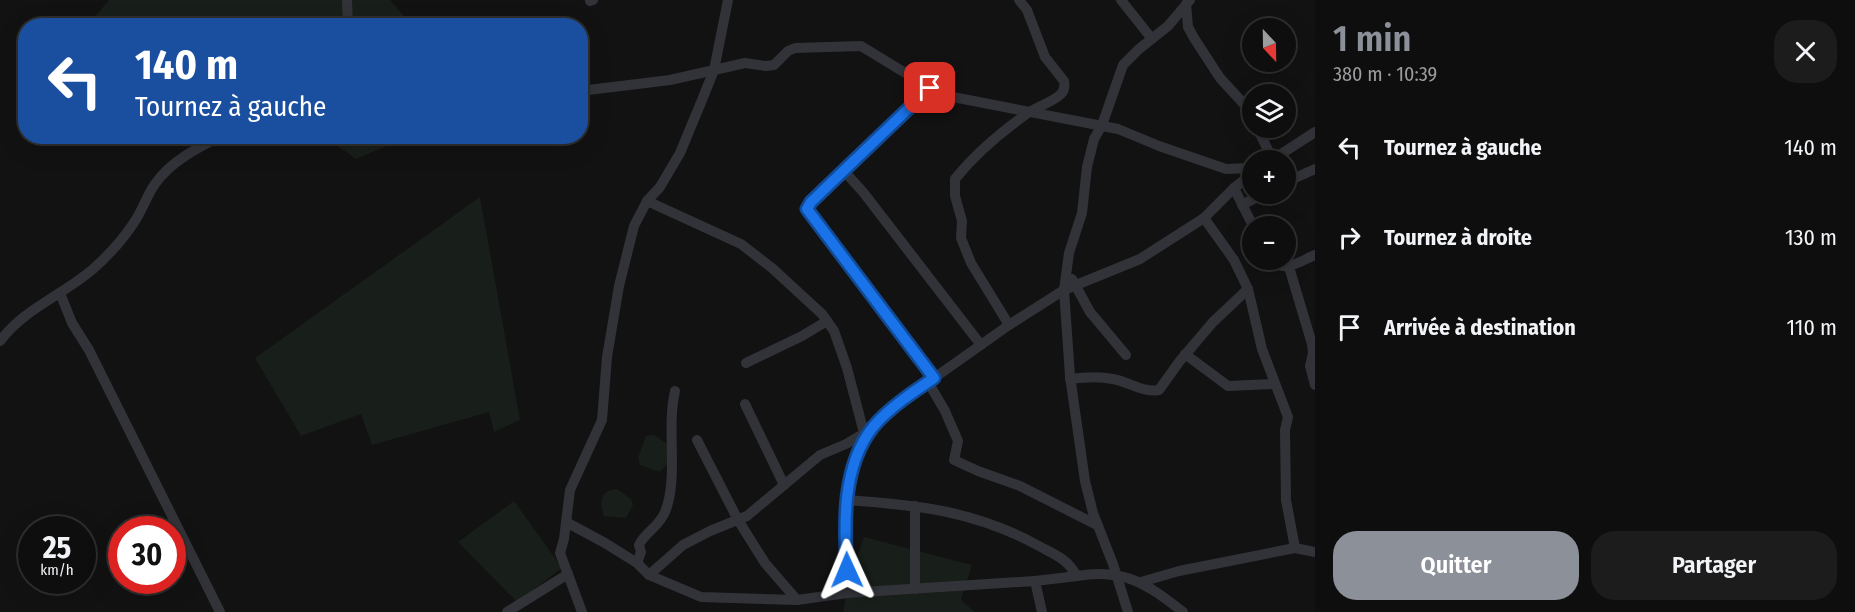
<!DOCTYPE html>
<html lang="fr">
<head>
<meta charset="utf-8">
<style>
  :root { --surface:#0e0e0e; --page:#1c1c1c; --text:#f1f3f6; --muted:#9b9c9e; --line:#2e2e2e; --accent:#8c9099 }
  body { margin:0; font-family:"Fira Sans Condensed",sans-serif; background:var(--page); color:var(--text); height:100vh; display:flex; flex-direction:column; font-size:22px; white-space:nowrap }
  * { box-sizing:border-box; margin:0 }
  p { font-size:20px; color:var(--muted) }
  .icon { flex:none; width:33px; height:33px; fill:none; stroke:currentColor; stroke-width:2; stroke-linecap:round; stroke-linejoin:round }
  .map { position:relative; flex:1; overflow:hidden }
  .details { display:flex; flex-direction:column; background:var(--surface); width:540px }
  .details>* { flex:none }
  .banner { position:absolute; left:18px; top:18px; width:570px; height:126px; border-radius:24px; box-shadow:0 6px 24px #0002,0 0 0 2px var(--line); background:#1a4fa0; color:#fff; overflow:hidden }
  .needle { width:39px; rotate:158deg }
  .buttons { position:absolute; left:1242px; top:18px; display:grid; gap:12px }
  .buttons a { display:grid; place-items:center; width:54px; height:54px; border-radius:50%; background:var(--surface); box-shadow:0 6px 24px #0002,0 0 0 2px var(--line); font-size:30px }
  .speed { position:absolute; left:18px; top:516px; display:flex; gap:12px; font-size:30px; font-weight:700; text-align:center }
  .speed>* { display:grid; place-content:center; width:78px; height:78px; border-radius:50%; background:var(--surface); box-shadow:0 6px 24px #0002,0 0 0 2px var(--line); line-height:1 }
  .speed small { font-size:15px; font-weight:400 }
  .speed .limit { border:9px solid #d22; background:#fff; color:#111 }
  .pin { position:absolute; display:grid; place-items:center; width:51px; height:51px; color:#fff; margin:-26px; border-radius:12px; box-shadow:0 3px 9px #0006 }
  .me { position:absolute; width:66px; margin:-33px; rotate:359deg; stroke-linejoin:round; filter:drop-shadow(0 0 4px #0008) }
  .turn { display:flex; align-items:center; gap:21px; height:126px; padding:0 18px; font-size:27px }
  .turn .icon { width:78px; height:78px; stroke-width:2.5 }
  .turn b { display:block; font-size:42px; line-height:51px }
  .round { display:grid; place-items:center; flex:none; width:63px; height:63px; border-radius:24px; background:var(--page) }
  .head { display:flex; align-items:center; justify-content:space-between; height:102px; padding:0 18px }
  h1 { font-size:36px; font-weight:600; line-height:45px; color:var(--accent) }
  .action { display:flex; gap:12px; margin-top:auto; padding:12px 18px }
  .action a { flex:1; height:69px; border-radius:24px; background:var(--accent); color:#fff; font-size:24px; font-weight:600; line-height:69px; text-align:center }
  .action a+a { background:var(--page); color:var(--text) }
  ul { padding:0; list-style:none }
  li { display:flex; align-items:center; gap:18px; height:90px; padding:0 18px }
  li div { flex:1 }
  li b { display:block; font-size:22px }
  li em { font-style:normal }
  main { display:flex; flex:1; min-height:0 }
  .map>svg:first-child { display:block }
  .green { fill:#181e19 }
  .lines { fill:none; stroke-linecap:round; stroke-linejoin:round }
  .minor { stroke:#323339; stroke-width:10 }
  .route-casing { stroke:#114b97; stroke-width:15 }
  .route { stroke:#1a73e8; stroke-width:10 }
</style>
</head>
<body>
<main>
<div class="map">
<svg width="1315" height="612" viewBox="0 0 1315 612">
  <rect width="100%" height="100%" fill="#121213"/>
  <g class="green">
    <polygon points="109,0 390,0 412,25 99,26 94,18"/>
    <polygon points="325,137 408,137 356,159"/>
    <polygon points="480,197 520,420 494,432 489,412 372,445 361,414 301,436 255,358"/>
    <polygon points="654,435 670,446 669,462 660,472 640,465 638,458 646,436"/>
    <path d="M617,489l14,10 2,6 -7,13 -22,-2c-4,-13 -5,-26 13,-27z"/>
    <polygon points="514,501 562,568 517,602 458,542"/>
    <polygon points="864,537 972,565 961,600 975,612 843,612 848,585"/>
  </g>
  <g class="lines">
    <g class="minor">
      <polyline points="347,0 348,26"/>
      <polyline points="1121,0 1152,39"/>
      <polyline points="590,1 593,0"/>
      <polyline points="1186,4 1188,27 1194,38 1220,78 1243,103 1252,119"/>
      <polyline points="930,88 811,202 807,209 934,378"/>
      <polyline points="580,91 670,80 745,63 766,66 774,65 788,51 795,48 861,46 930,88 953,97 1118,129 1159,146 1226,169 1252,168"/>
      <polyline points="1257,128 1273,160"/>
      <polyline points="1272,160 1315,132"/>
      <polyline points="844,171 863,192 981,345"/>
      <polyline points="1286,182 1315,169"/>
      <polyline points="1234,188 1253,226"/>
      <polyline points="647,201 741,244 772,268 822,314 834,331 847,368 864,433"/>
      <polyline points="1242,205 1263,194"/>
      <polyline points="1204,218 1234,260 1248,289 1262,349 1288,417 1285,430 1286,500 1295,548"/>
      <path d="M1271,260c14,14 29,1 44,-5"/>
      <polyline points="1289,267 1312,344 1313,353 1310,366 1315,385"/>
      <polyline points="1072,279 1090,312 1126,355"/>
      <polyline points="60,293 72,323 89,350 220,612"/>
      <path d="M1009,325l-38,-62 -10,-25 1,-17 -7,-25v-17c21,-26 46,-47 73,-66 10,-7 25,-11 33,-19 4,-4 4,-8 3,-13l-19,-24 -18,-47 -8,-10"/>
      <path d="M0,341c25,-33 63,-46 93,-72 16,-14 31,-31 42,-48 8,-12 12,-26 20,-37 15,-22 42,-36 66,-48"/>
      <polyline points="1185,354 1228,386 1274,384"/>
      <polyline points="746,363 802,336 827,321"/>
      <path d="M1070,379c15,-2 28,-3 43,0 16,3 31,14 46,11l20,-28 34,-40 35,-33"/>
      <polyline points="928,382 945,411 958,441 954,460 978,471 1020,486 1097,525"/>
      <polyline points="745,404 784,485"/>
      <polyline points="697,440 738,520 765,563 797,600"/>
      <path d="M847,500c71,5 129,11 192,46 18,10 27,12 38,30 48,-8 70,8 106,36"/>
      <polyline points="915,506 915,589"/>
      <polyline points="566,522 605,543 637,563 649,575 701,597 797,600 847,593 1035,581 1077,576"/>
      <path d="M637,563l4,-11 -2,-7c6,-13 20,-18 26,-33 14,-35 1,-82 10,-121"/>
      <polyline points="649,575 683,545 710,531 747,516 820,455 846,444 873,428 896,405 1009,325 1064,290 1140,259 1204,218 1234,188 1252,174"/>
      <polyline points="1035,581 1042,612"/>
      <polyline points="1141,582 1179,571 1295,548 1315,552"/>
      <polyline points="847,593 847,500 850,479 856,457 872,428"/>
      <polyline points="507,612 568,574"/>
      <polyline points="582,612 560,553 564,539 570,490 602,420 607,357 619,286 634,226 647,201 660,187 680,153 702,100 714,70 728,0"/>
      <polyline points="1128,612 1113,564 1093,513 1085,481 1070,376 1064,290 1069,253 1082,213 1087,167 1094,139 1102,125 1123,65 1139,49 1168,26 1190,0"/>
    </g>
  </g>
  <g class="lines">
    <g class="route-casing">
      <path id="route" d="M847,570c-3,-46 -5,-104 26,-143 16,-19 40,-35 61,-49l-127,-169 4,-7 119,-114"/>
    </g>
    <use href="#route" class="route"/>
  </g>
</svg>
<div class="buttons">
<a><svg class="needle" viewBox="-14 -14 28 28"><path d="M0-13l5 13h-10z" fill="#e53935"/><path d="M0 13l5-13h-10z" fill="#9b9c9e"/></svg></a>
<a><svg class="icon" aria-label="layers" viewBox="0 0 24 24"><path d="M12 4l9 5-9 5-9-5zM3 14l9 5 9-5"/></svg></a>
<a>+</a>
<a>−</a>
</div>
<div class="speed"><div>25<small>km/h</small></div><div class="limit">30</div></div>
<div class="pin" style="left:930px;top:88px;background:#d93025"><svg class="icon" aria-label="arrive" viewBox="0 0 24 24"><path d="M6 21V4h12l-3 4 3 4H6"/></svg></div>
<svg class="me" style="left:847px;top:570px" viewBox="-20 -20 40 40"><path d="M0-17L14 15 0 8-14 15z" fill="#1a73e8" stroke="#fff" stroke-width="4"/></svg>
<div class="banner">
<div class="turn"><svg class="icon" aria-label="left" viewBox="0 0 24 24"><path d="M17 20v-9H6M10 6l-5 5 5 5"/></svg><div><b>140 m</b>Tournez à gauche</div></div>
</div>
</div>
<section class="details">
<div class="head"><div><h1>1 min</h1><p>380 m · 10:39</p></div><a class="round"><svg class="icon" aria-label="close" viewBox="0 0 24 24"><path d="M6 6l12 12M18 6L6 18"/></svg></a></div>
<ul>
<li><svg class="icon" aria-label="left" viewBox="0 0 24 24"><path d="M17 20v-9H6M10 6l-5 5 5 5"/></svg><div><b>Tournez à gauche</b></div><em>140 m</em></li>
<li><svg class="icon" aria-label="right" viewBox="0 0 24 24"><path d="M7 20v-9h11M14 6l5 5-5 5"/></svg><div><b>Tournez à droite</b></div><em>130 m</em></li>
<li><svg class="icon" aria-label="arrive" viewBox="0 0 24 24"><path d="M6 21V4h12l-3 4 3 4H6"/></svg><div><b>Arrivée à destination</b></div><em>110 m</em></li>
</ul>
<div class="action"><a>Quitter</a><a>Partager</a></div>
</section>
</main>
</body>
</html>
